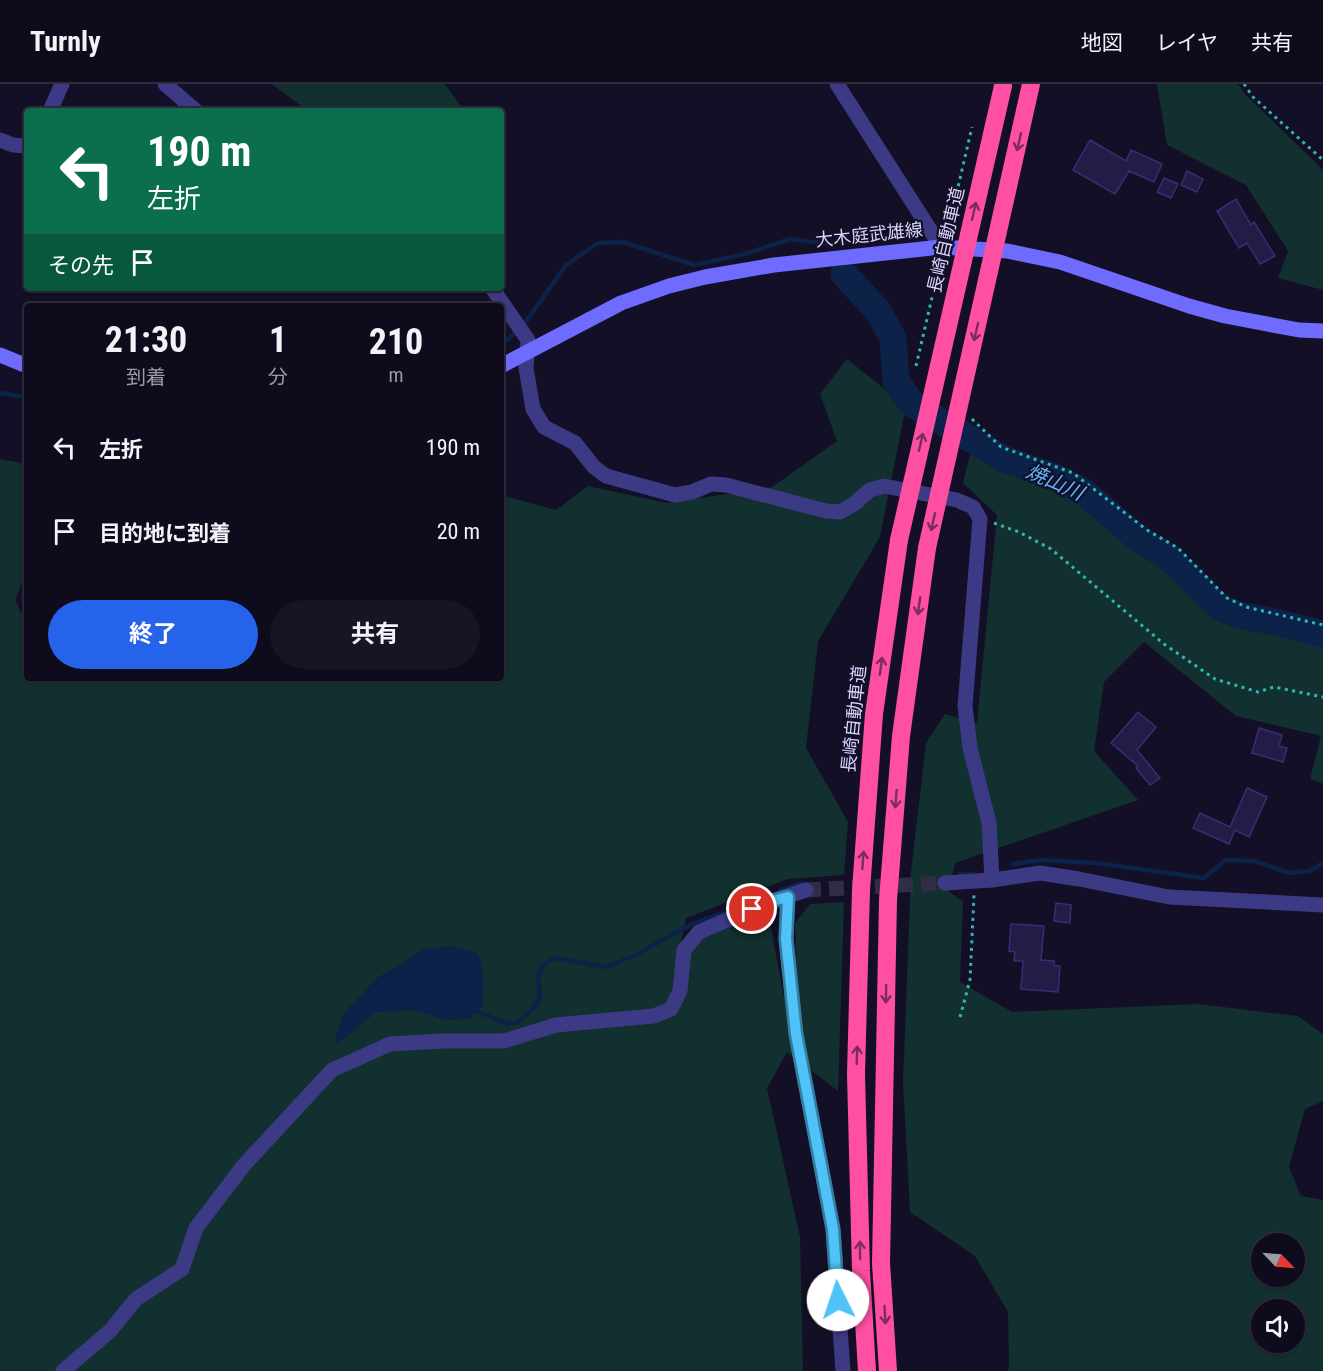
<!DOCTYPE html>
<html lang="ja">
<head>
<meta charset="utf-8">
<style>
  :root { --surface:#0e0b1c; --page:#171425; --text:#f1f3f6; --muted:#9b9ba3; --line:#2e2b3b; --accent:#2563eb }
  body { margin:0; font-family:"Roboto Condensed","Noto Sans JP",sans-serif; background:var(--page); color:var(--text); height:100vh; display:flex; flex-direction:column; font-size:22px; white-space:nowrap }
  * { box-sizing:border-box; margin:0 }
  p { font-size:20px; color:var(--muted) }
  .icon { flex:none; width:33px; height:33px; fill:none; stroke:currentColor; stroke-width:2; stroke-linecap:round; stroke-linejoin:round }
  .map { position:relative; flex:1; overflow:hidden }
  .panel { position:absolute; left:24px; top:219px; width:480px; height:378px; display:flex; flex-direction:column; background:var(--surface); border-radius:6px; box-shadow:0 2px 4px #0004,0 0 0 2px var(--line) }
  .panel>* { flex:none }
  .top-card { position:absolute; left:24px; top:24px; width:480px; height:183px; border-radius:6px; box-shadow:0 2px 4px #0004,0 0 0 2px var(--line); background:#0b6e4f; color:#fff; overflow:hidden }
  .needle { width:39px; rotate:115deg }
  .controls { position:absolute; left:1251px; top:1149px; display:grid; gap:12px }
  .controls a { display:grid; place-items:center; width:54px; height:54px; border-radius:50%; background:var(--surface); box-shadow:0 2px 4px #0004,0 0 0 2px var(--line); font-size:30px }
  .pin { position:absolute; display:grid; place-items:center; width:51px; height:51px; color:#fff; margin:-26px; border:3px solid #fff; border-radius:50%; box-shadow:0 2px 6px #0007 }
  .me { position:absolute; width:66px; margin:-33px; rotate:356deg; stroke-linejoin:round; filter:drop-shadow(0 0 4px #0008) }
  .turn { display:flex; align-items:center; gap:21px; height:126px; padding:0 24px; font-size:27px }
  .turn .icon { width:78px; height:78px; stroke-width:2.5 }
  .turn b { display:block; font-size:42px; line-height:51px }
  .then { display:flex; align-items:center; height:57px; padding:0 24px; background:#0003; gap:12px; font-size:22px }
  .eta { display:flex; justify-content:space-evenly; align-items:center; height:102px; text-align:center }
  .eta b { font-size:36px; font-weight:700; line-height:42px }
  .primary-button { display:flex; gap:12px; margin-top:auto; padding:12px 24px }
  .primary-button a { flex:1; height:69px; border-radius:36px; background:var(--accent); color:#fff; font-size:24px; font-weight:700; line-height:69px; text-align:center }
  .primary-button a+a { background:var(--page); color:var(--text) }
  ul { padding:0; list-style:none }
  li { display:flex; align-items:center; gap:18px; height:84px; padding:0 24px }
  li div { flex:1 }
  li b { display:block; font-size:22px }
  li em { font-style:normal }
  header { display:flex; align-items:center; gap:36px; box-sizing:border-box; height:84px; padding:0 30px; background:var(--surface); border-bottom:2px solid var(--line) }
  header strong { font-size:28px }
  nav { display:flex; gap:33px; margin-inline-start:auto; font-size:21px }
  .map>svg:first-child { display:block }
  .green { fill:#12302f; fill-rule:evenodd }
  .water { fill:#0c2248 }
  .lines { fill:none; stroke-linecap:round; stroke-linejoin:round }
  .stream { stroke:#0c2248; stroke-width:4.5 }
  .river { stroke:#0c2248; stroke-width:27 }
  .building { fill:#241b47; stroke:#3b2d73; stroke-width:1.5 }
  .minor-tunnel { stroke:#312d47; stroke-width:15; stroke-dasharray:15 8; stroke-linecap:butt }
  .path { stroke:#2fb8b0; stroke-width:3; stroke-dasharray:3 4.5; stroke-linecap:butt }
  .minor { stroke:#3d3a85; stroke-width:15 }
  .secondary { stroke:#6f6bff; stroke-width:15 }
  .motorway { stroke:#ff4fa3; stroke-width:18 }
  .motorway-bridge { stroke:#ff4fa3; stroke-width:18 }
  .oneway { stroke:#7d2c5e }
  .route-casing { stroke:#337fa1; stroke-width:15 }
  .route { stroke:#4fc3f7; stroke-width:10 }
  .labels { text-anchor:middle; stroke-width:4.5; stroke-linejoin:round; paint-order:stroke }
  .street-label { font-size:18px; fill:#d9d4ff; stroke:#130f26 }
  .water-label { font-size:20px; font-style:italic; fill:#62b6ff; stroke:#130f26 }
</style>
</head>
<body>
<header>
<strong>Turnly</strong>
<nav><a>地図</a><a>レイヤ</a><a>共有</a></nav>
</header>
<div class="map">
<svg width="1323" height="1287" viewBox="0 0 1323 1287">
  <rect width="100%" height="100%" fill="#130f26"/>
  <g class="green">
    <polygon points="272,0 445,0 464,27 308,27"/>
    <polygon points="1157,0 1238,0 1244,9 1323,86 1323,206 1278,194 1288,167 1246,101 1167,61"/>
    <path d="M847,275l59,47 -26,131 -62,104 -12,107 42,74 -4,53 -56,4 -102,39 -13,63 11,19 5,-48 13,-16 65,-29 17,90 13,1 -2,-75 15,-19 34,-2 -6,189 -51,-39 -20,36 33,149 3,134h-803v-912l27,5v106l-12,30 12,25v53h474v-183l55,15 32,-24 79,17 105,-16 65,-46 -17,-47zM425,865l58,55 -12,14 -23,2 -35,-10 -69,3 34,-35z"/>
    <path d="M971,367l91,35 156,129 105,26v143l-13,-5 11,-43 -85,-20 -92,-74 -40,40 -10,69 44,49 -183,63 -6,29 14,9 -3,81 52,30 186,-8 100,12 25,18v67l-18,8 -16,58 12,29 22,4v171h-316l2,-3 -1,-56 -33,-56 -65,-44 -7,-129 8,-211 15,-129 19,-29 32,9 20,-208 -34,-32zM1262,1160h32v32h-32zM1262,1226h32v32h-32z"/>
  </g>
  <polygon class="water" points="453,862 477,869 483,882 483,920 471,934 448,936 413,926 376,928 339,959 334,958 344,929 378,894 425,865"/>
  <g class="lines">
    <g class="stream">
      <polyline points="501,259 507,256 525,239 566,181 598,159 623,158 694,181 745,170 790,155 827,160"/>
      <polyline points="0,309 27,313"/>
      <polyline points="1013,780 1041,776 1096,779 1204,794 1226,776 1254,777 1289,789 1310,787 1323,779"/>
      <polyline points="959,790 974,790"/>
      <polyline points="781,806 802,799"/>
      <polyline points="477,927 508,940 516,939 532,926 540,914 538,893 544,880 554,874 607,883 639,869 692,840 754,817"/>
    </g>
    <polyline class="river" points="844,190 878,227 893,254 896,297 912,320 1004,375 1055,393 1084,408 1139,455 1169,473 1219,523 1238,531 1271,537 1323,550"/>
  </g>
  <g class="building">
    <polygon points="1090,56 1126,77 1131,66 1162,80 1154,98 1129,87 1115,110 1073,86"/>
    <polygon points="1187,87 1203,95 1197,108 1181,101"/>
    <polygon points="1164,94 1178,100 1171,114 1157,108"/>
    <polygon points="1236,115 1251,141 1254,138 1275,172 1260,180 1247,159 1239,164 1217,127"/>
    <polygon points="1138,628 1156,643 1137,666 1160,694 1150,701 1136,684 1138,682 1111,659"/>
    <polygon points="1259,644 1282,651 1279,662 1287,664 1283,678 1252,669"/>
    <polygon points="1247,704 1267,713 1249,753 1235,746 1229,760 1193,744 1200,729 1230,743"/>
    <polygon points="1056,819 1071,821 1070,839 1054,837"/>
    <polygon points="1011,840 1044,842 1041,876 1054,877 1054,882 1060,882 1058,908 1021,905 1023,877 1014,877 1015,868 1009,867"/>
  </g>
  <g class="lines">
    <polyline class="minor-tunnel" points="806,806 945,799"/>
    <g class="path">
      <polyline points="1244,0 1253,13 1323,76"/>
      <polyline points="948,146 972,43"/>
      <polyline points="916,282 941,175"/>
      <polyline points="972,335 1001,363 1073,389 1147,446 1178,464 1227,514 1246,523 1323,541"/>
      <polyline points="994,439 1019,448 1051,465 1164,560 1215,595 1258,608 1274,603 1323,613"/>
      <polyline points="960,933 970,896 974,811"/>
    </g>
    <g class="minor">
      <polyline points="165,0 196,27"/>
      <polyline points="837,0 941,163"/>
      <polyline points="50,27 62,0"/>
      <polyline points="0,56 13,61 27,62"/>
      <polyline points="492,204 528,256 526,284 533,325 544,343 575,359 594,383 606,392 675,411 692,408 711,400 726,401 826,427 840,428 854,420 870,406 884,402 957,416 973,423 980,435 965,622 970,664 989,739 992,796"/>
      <polyline points="945,799 992,796 1040,789 1079,795 1169,813 1323,821"/>
      <polyline points="787,813 786,855 796,950 833,1145 843,1287"/>
      <polyline points="63,1287 110,1247 136,1215 182,1185 196,1144 244,1081 332,986 390,960 443,957 504,957 556,941 654,932 671,925 680,907 684,866 699,848 769,818 806,806"/>
    </g>
    <g class="secondary">
      <polyline points="0,271 27,282"/>
      <polyline points="501,282 621,219 669,202 705,193 774,181 941,163 1007,167 1060,178 1189,222 1225,232 1299,246 1323,247"/>
    </g>
    <g class="motorway">
      <polyline points="867,1287 861,1187 856,990 861,806 874,630 899,456"/>
      <polyline points="888,1287 881,1179 888,816 901,652 927,464"/>
    </g>
    <g class="motorway-bridge">
      <polyline points="899,456 1003,2"/>
      <polyline points="927,464 1031,0"/>
    </g>
  </g>
  <defs><path id="oneway-shaft" d="M-6 0H5M1.5-3L5.5 0L1.5 3" fill="none" stroke-width="1.6" stroke-linecap="round" stroke-linejoin="round" transform="scale(1.5)"/></defs>
  <g class="oneway">
    <use href="#oneway-shaft" transform="translate(1019 58) rotate(103)"/>
    <use href="#oneway-shaft" transform="translate(974 127) rotate(-77)"/>
    <use href="#oneway-shaft" transform="translate(976 248) rotate(103)"/>
    <use href="#oneway-shaft" transform="translate(921 358) rotate(-77)"/>
    <use href="#oneway-shaft" transform="translate(933 438) rotate(103)"/>
    <use href="#oneway-shaft" transform="translate(919 522) rotate(98)"/>
    <use href="#oneway-shaft" transform="translate(881 582) rotate(-82)"/>
    <use href="#oneway-shaft" transform="translate(896 715) rotate(94)"/>
    <use href="#oneway-shaft" transform="translate(863 776) rotate(-86)"/>
    <use href="#oneway-shaft" transform="translate(886 910) rotate(91)"/>
    <use href="#oneway-shaft" transform="translate(857 971) rotate(-88)"/>
    <use href="#oneway-shaft" transform="translate(860 1166) rotate(-91)"/>
    <use href="#oneway-shaft" transform="translate(885 1231) rotate(87)"/>
  </g>
  <g class="lines">
    <g class="route-casing">
      <polyline id="route" points="752,825 769,818 788,813 786,855 796,950 833,1145 838,1216"/>
    </g>
    <use href="#route" class="route"/>
  </g>
  <g class="labels">
    <g class="street-label">
      <text transform="translate(869 151) rotate(-6)" y="6">大木庭武雄線</text>
      <text transform="translate(946 156) rotate(-77)" y="6">長崎自動車道</text>
      <text transform="translate(854 635) rotate(-84)" y="6">長崎自動車道</text>
    </g>
    <g class="water-label">
      <text transform="translate(1055 398) rotate(24)" y="7">焼山川</text>
    </g>
  </g>
</svg>
<div class="controls">
<a><svg class="needle" viewBox="-14 -14 28 28"><path d="M0-13l5 13h-10z" fill="#e53935"/><path d="M0 13l5-13h-10z" fill="#9b9ba3"/></svg></a>
<a><svg class="icon" aria-label="sound" viewBox="0 0 24 24"><path d="M4 9h4l5-4v14l-5-4H4zM17 9q2 3 0 6"/></svg></a>
</div>
<div class="pin" style="left:752px;top:825px;background:#d93025"><svg class="icon" aria-label="arrive" viewBox="0 0 24 24"><path d="M6 21V4h12l-3 4 3 4H6"/></svg></div>
<svg class="me" style="left:838px;top:1216px" viewBox="-20 -20 40 40"><circle r="19" fill="#fff"/><path d="M0-13L10 11 0 6-10 11z" fill="#4fc3f7"/></svg>
<div class="top-card">
<div class="turn"><svg class="icon" aria-label="left" viewBox="0 0 24 24"><path d="M17 20v-9H6M10 6l-5 5 5 5"/></svg><div><b>190 m</b>左折</div></div>
<div class="then">その先<svg class="icon" aria-label="arrive" viewBox="0 0 24 24"><path d="M6 21V4h12l-3 4 3 4H6"/></svg></div>
</div>
<section class="panel">
<div class="eta">
<div><b>21:30</b><p>到着</p></div>
<div><b>1</b><p>分</p></div>
<div><b>210</b><p>m</p></div>
</div>
<ul>
<li><svg class="icon" aria-label="left" viewBox="0 0 24 24"><path d="M17 20v-9H6M10 6l-5 5 5 5"/></svg><div><b>左折</b></div><em>190 m</em></li>
<li><svg class="icon" aria-label="arrive" viewBox="0 0 24 24"><path d="M6 21V4h12l-3 4 3 4H6"/></svg><div><b>目的地に到着</b></div><em>20 m</em></li>
</ul>
<div class="primary-button"><a>終了</a><a>共有</a></div>
</section>
</div>
</body>
</html>
